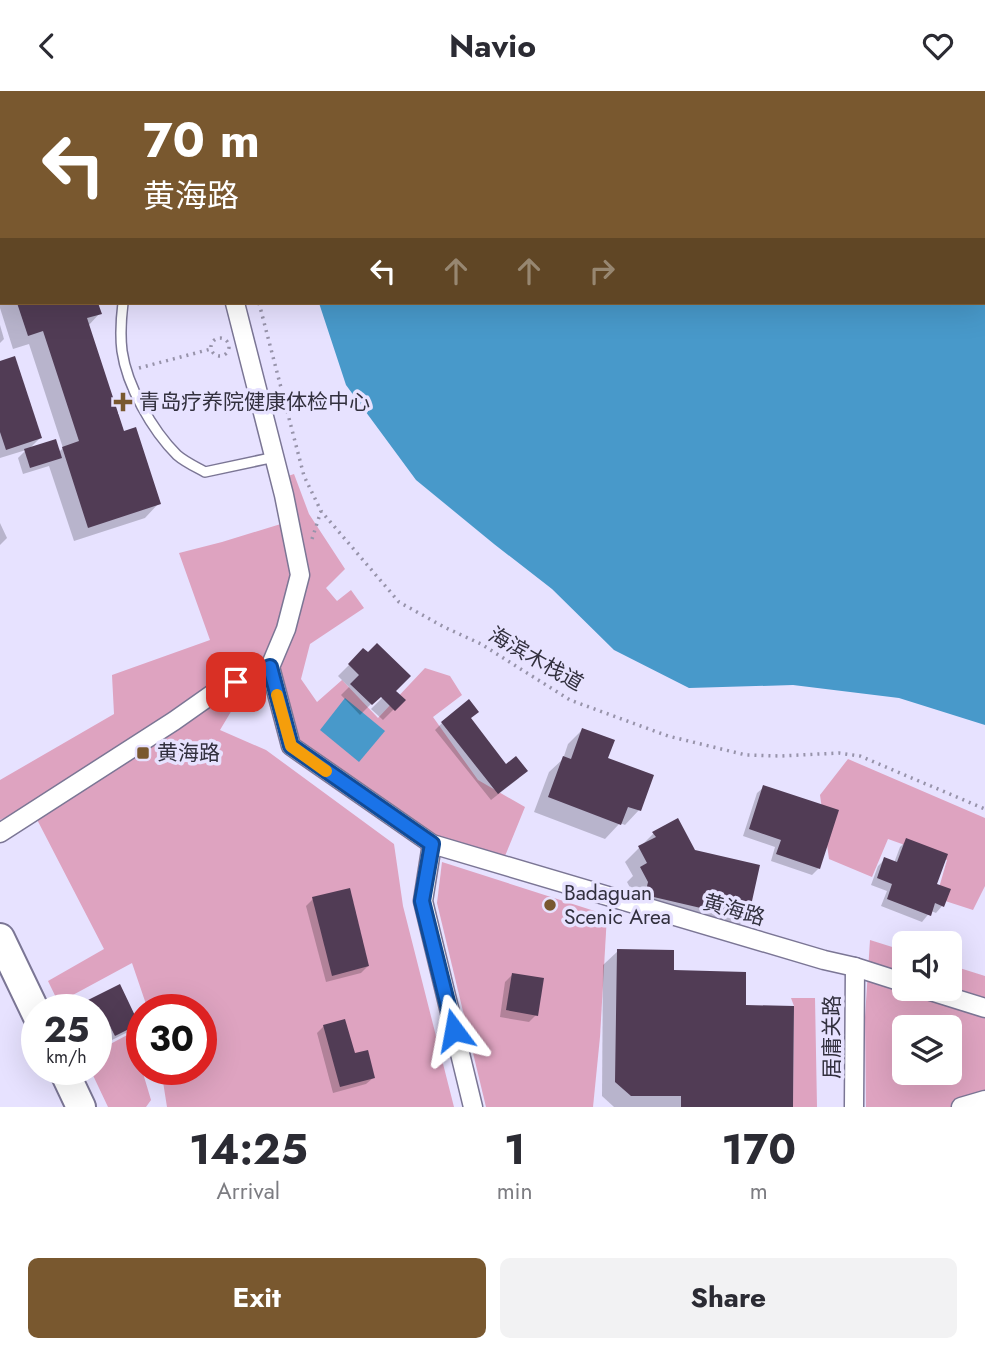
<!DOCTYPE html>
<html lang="en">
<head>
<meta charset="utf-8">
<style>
  :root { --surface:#fff; --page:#f2f2f3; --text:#2b2b33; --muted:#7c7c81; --accent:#79582f }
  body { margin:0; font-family:Jost,"Noto Sans SC",sans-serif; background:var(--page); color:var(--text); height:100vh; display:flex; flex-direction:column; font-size:26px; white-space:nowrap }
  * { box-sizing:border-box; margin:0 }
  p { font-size:23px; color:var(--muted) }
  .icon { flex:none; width:38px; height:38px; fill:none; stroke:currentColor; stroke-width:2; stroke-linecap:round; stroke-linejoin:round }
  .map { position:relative; height:1016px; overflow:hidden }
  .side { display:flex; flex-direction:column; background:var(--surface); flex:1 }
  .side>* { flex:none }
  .banner { position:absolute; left:0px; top:0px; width:985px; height:214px; box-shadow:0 7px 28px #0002; background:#79582f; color:#fff; overflow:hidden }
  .fabs { position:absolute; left:892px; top:840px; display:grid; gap:14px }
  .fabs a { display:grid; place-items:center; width:70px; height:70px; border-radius:10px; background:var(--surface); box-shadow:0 7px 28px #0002; font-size:35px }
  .speed { position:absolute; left:21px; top:903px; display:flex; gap:14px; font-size:35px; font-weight:700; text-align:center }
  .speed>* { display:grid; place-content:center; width:91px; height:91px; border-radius:50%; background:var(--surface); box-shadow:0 7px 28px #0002; line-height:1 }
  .speed small { font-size:18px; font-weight:400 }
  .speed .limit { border:10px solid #d22; background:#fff; color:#111 }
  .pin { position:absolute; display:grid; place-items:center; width:60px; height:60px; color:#fff; margin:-30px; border-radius:14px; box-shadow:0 4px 10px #0006 }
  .me { position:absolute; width:77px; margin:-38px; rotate:347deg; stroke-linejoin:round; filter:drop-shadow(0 0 5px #0008) }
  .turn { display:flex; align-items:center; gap:24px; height:147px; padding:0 28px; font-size:32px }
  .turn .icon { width:91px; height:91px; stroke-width:2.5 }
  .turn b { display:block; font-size:49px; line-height:60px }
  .lanes { display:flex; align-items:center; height:66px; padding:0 28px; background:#0003; justify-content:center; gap:35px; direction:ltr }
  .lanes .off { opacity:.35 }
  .eta { display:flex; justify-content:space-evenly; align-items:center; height:119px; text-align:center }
  .eta b { font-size:42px; font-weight:700; line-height:49px }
  .primary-button { display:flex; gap:14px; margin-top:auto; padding:14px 28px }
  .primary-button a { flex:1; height:80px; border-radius:10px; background:var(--accent); color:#fff; font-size:28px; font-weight:700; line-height:80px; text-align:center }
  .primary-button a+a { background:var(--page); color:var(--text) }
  header { display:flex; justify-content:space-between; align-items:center; height:91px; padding:0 28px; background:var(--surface); font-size:32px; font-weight:700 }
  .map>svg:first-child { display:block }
  .green { fill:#dea3c0; fill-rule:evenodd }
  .water { fill:#4899ca }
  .shadow { fill:#0003 }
  .building { fill:#513c55 }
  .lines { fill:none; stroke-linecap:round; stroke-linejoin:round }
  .lane-casing { stroke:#7b7695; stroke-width:12 }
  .street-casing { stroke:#7b7695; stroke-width:21 }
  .primary-casing { stroke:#7b7695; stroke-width:32 }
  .path { stroke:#9793aa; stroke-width:3.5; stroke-dasharray:2 5; stroke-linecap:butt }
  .lane { stroke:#fff; stroke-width:9 }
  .street { stroke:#fff; stroke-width:18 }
  .primary { stroke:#fff; stroke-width:28 }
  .route-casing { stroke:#114b97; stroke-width:18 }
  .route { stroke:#1a73e8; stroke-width:12 }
  .slow { stroke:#f59e0b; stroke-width:12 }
  .poi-dot { fill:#79582f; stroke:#e7e2ff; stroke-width:2.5 }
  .labels { text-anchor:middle; stroke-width:7; stroke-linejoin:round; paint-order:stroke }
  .poi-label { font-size:21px; fill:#32303e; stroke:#e7e2ff; text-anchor:start }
  .street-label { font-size:21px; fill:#32303e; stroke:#e7e2ff }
</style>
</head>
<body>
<header><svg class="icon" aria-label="back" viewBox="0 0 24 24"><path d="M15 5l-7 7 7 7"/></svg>Navio<svg class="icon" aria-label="heart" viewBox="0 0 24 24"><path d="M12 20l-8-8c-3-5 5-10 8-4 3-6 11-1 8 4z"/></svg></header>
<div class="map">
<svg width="985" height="1016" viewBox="0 0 985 1016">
  <rect width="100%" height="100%" fill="#e7e2ff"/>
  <g class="green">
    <polygon points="294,383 309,423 345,478 326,497 337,510 351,499 364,517 310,553 301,588 317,611 342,589 378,627 425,577 450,585 462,604 433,626 478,689 525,716 503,770 434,750 295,653 275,576 304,489 285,386"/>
    <polygon points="284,432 293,487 281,537 220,639 266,659 394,753 403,815 454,1016 167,1016 161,978 201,978 201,919 148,919 132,872 71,905 78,919 62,919 48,890 104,858 30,715 0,729 0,689 114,623 112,584 210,549 179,462 222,451"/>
    <polygon points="848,668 985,727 985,795 973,819 936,807 947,769 888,748 872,786 829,768 820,704"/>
    <polygon points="442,771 607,824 600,946 593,1016 486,1016 437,812"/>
    <path d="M870,849l35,11v38h45v-24l35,11v131h-119l-1,-90zM905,936h45v46h-45z"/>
    <polygon points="791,907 815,907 817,1016 793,1016 794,915"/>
    <polygon points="131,942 151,1009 146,1016 108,1016 90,978 96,978 96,955 99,959"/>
  </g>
  <g class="water">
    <polygon points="295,0 985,0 985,634 899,607 793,594 689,597 614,559 552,498 494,453 416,389 346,294 319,212 984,212 984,2 295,2"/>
    <polygon points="345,607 385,640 359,671 320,639"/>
  </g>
  <g class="shadow">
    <polygon points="2,170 2,212 96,212 100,222 88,235 122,342 159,412 145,427 74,450 49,375 23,383 18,367 26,359 0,367 0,272 40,347 28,359 58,362 63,357 29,253 13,258 0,217 0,171"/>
    <polygon points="0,234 4,248 0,252"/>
    <polygon points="0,432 7,447 0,454"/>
    <polygon points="363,560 394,600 403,609 383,629 371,618 388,601 386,598 360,624 341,604 349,596 338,585"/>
    <polygon points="469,628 506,675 519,687 491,709 435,639 442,632"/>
    <polygon points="582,639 606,668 639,719 625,734 620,732 605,748 534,721 549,681 563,668 568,653"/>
    <polygon points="764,696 819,777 812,784 771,770 775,756 743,745 757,702"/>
    <polygon points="654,742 746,827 732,841 635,806 627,791 633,785 625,771"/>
    <polygon points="907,749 942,815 936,822 931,820 922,831 881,815 887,800 871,794 878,775 885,768 894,772 900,756"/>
    <polygon points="313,808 368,875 361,882 326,891 306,815"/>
    <polygon points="618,860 672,881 791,1016 614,1016 602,1005 603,874"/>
    <polygon points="512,884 536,924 529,931 500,926 505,891"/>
    <polygon points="119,896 137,933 130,940 108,951 103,940 96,943 96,919 76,919 81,914"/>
    <polygon points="324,935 373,987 366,993 333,1002 317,942"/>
  </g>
  <g class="building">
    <polygon points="17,212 98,212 102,223 87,227 124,340 136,336 161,413 88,437 62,356 79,350 43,240 28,245"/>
    <polygon points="15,265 42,347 6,359 0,341 0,270"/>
    <polygon points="56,348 62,367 30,377 24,358"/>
    <polygon points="377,552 411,585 396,600 406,609 395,620 381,606 372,614 350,593 359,584 348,573 363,557 368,561"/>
    <polygon points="469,608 479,621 471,627 506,673 516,665 528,680 498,703 441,631"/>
    <polygon points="582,637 615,649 608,667 654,684 641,720 628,716 621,734 548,706 563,665 571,668"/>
    <polygon points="763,694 839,719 820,778 776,763 781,749 749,738"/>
    <polygon points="678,727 695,759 760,774 748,828 645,804 648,791 640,776 647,772 638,755 656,746 652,741"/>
    <polygon points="906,747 948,763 937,793 951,798 944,816 935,812 931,825 887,808 892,793 877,787 884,766 897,771"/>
    <polygon points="350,797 369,875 332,885 312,806"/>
    <polygon points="617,858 674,859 674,879 746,881 746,914 794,915 793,1016 681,1016 681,1005 631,1005 615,991"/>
    <polygon points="512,882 544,887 538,925 506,919"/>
    <polygon points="120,893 139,933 115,945 110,935 96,941 96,919 82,919 80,913"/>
    <polygon points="345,928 355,962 368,959 375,987 340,996 323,934"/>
  </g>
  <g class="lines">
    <g class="lane-casing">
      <path id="lane" d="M123,212c-2,16 -3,32 -1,48 5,35 30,79 55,104 8,7 19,12 28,17l70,-15"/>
    </g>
    <g class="street-casing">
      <g id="street">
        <polyline points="115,0 116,2"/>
        <polyline points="270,576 291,655 432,753 824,869 855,876 905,892"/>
        <polyline points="0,742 174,630 218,599 270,576 286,538 300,484 284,404 235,212"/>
        <polyline points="432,753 423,810 473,1016"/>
        <polyline points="924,898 985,917"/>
        <polyline points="854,1016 855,876"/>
        <polyline points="961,1016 985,1009"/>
      </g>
    </g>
    <g class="primary-casing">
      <g id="primary">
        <polyline points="0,847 37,924"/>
        <polyline points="63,978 81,1016"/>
      </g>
    </g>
    <g class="path">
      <polyline points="182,2 182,0"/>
      <polyline points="259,212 304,385 321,420 399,511 444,536 481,553 570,609 668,645 746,664 781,665 839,662 860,665 985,718"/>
      <circle cx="220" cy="256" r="9"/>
      <polyline points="139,277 211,258"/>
      <polyline points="312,448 321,420"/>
    </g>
    <use href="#lane" class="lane"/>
    <use href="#street" class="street"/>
    <use href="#primary" class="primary"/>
  </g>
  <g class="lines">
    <g class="route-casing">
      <polyline id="route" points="236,591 270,576 291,655 432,753 422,810 454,939"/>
    </g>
    <use href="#route" class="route"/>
    <polyline class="slow" points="277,604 291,655 326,680"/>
  </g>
  <g class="poi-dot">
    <path d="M119.5 300.5h7v7h7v7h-7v7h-7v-7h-7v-7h7z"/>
    <rect x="136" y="655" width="14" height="14" rx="3.5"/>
    <circle cx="550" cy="814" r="7"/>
  </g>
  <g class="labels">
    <g class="poi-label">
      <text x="139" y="318">青岛疗养院健康体检中心</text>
      <text x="157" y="669">黄海路</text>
      <text x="564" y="809">Badaguan<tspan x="564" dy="24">Scenic Area</tspan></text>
    </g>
    <g class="street-label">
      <text transform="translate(536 568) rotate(30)" y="7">海滨木栈道</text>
      <text transform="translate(734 819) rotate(16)" y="7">黄海路</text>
      <text transform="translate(832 946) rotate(-90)" y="7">居庸关路</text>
    </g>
  </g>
</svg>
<div class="fabs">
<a><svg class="icon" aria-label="sound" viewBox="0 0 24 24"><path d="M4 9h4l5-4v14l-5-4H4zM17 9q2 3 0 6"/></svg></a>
<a><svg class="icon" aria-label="layers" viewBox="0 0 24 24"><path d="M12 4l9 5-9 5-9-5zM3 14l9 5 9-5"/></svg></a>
</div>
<div class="speed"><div>25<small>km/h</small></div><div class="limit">30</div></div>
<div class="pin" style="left:236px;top:591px;background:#d93025"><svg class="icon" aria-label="arrive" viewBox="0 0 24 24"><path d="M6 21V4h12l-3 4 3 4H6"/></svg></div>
<svg class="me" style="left:454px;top:939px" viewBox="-20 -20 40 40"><path d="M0-17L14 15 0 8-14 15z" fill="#1a73e8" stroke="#fff" stroke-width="4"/></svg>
<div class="banner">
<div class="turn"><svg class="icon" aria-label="left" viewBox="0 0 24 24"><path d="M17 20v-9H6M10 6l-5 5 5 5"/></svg><div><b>70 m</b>黄海路</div></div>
<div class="lanes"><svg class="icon" aria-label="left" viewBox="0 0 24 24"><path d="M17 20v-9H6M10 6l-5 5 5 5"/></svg><svg class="icon off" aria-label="ahead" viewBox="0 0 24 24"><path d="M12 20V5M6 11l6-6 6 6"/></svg><svg class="icon off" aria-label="ahead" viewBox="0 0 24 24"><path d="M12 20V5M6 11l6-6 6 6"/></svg><svg class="icon off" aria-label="right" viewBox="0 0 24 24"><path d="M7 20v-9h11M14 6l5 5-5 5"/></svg></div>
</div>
</div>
<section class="side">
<div class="eta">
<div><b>14:25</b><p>Arrival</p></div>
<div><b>1</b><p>min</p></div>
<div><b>170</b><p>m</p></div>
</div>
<div class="primary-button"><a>Exit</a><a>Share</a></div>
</section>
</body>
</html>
